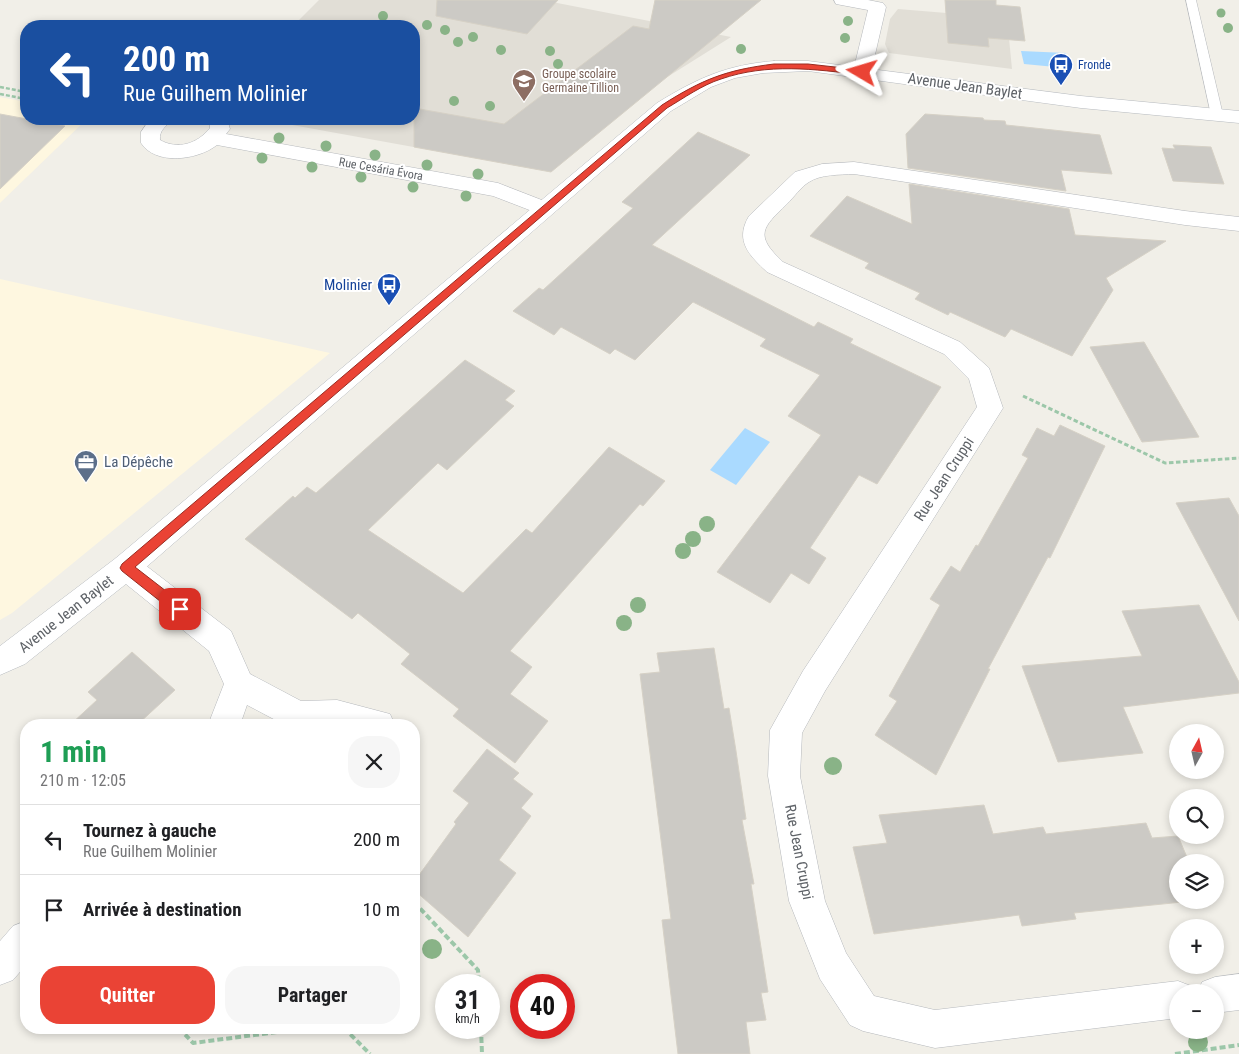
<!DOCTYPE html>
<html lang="fr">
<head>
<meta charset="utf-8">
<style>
  :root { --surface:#fff; --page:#f6f6f6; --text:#202124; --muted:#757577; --line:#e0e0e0; --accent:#ea4335 }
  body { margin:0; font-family:"Roboto Condensed",sans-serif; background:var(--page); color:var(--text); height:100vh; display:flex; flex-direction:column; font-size:19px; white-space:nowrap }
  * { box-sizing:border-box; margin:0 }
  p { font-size:16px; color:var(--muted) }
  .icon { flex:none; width:28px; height:28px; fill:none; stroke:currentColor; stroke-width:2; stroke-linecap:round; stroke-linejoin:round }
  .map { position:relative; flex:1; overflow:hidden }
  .side { position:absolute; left:20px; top:719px; width:400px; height:315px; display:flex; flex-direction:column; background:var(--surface); border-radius:20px; box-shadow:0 2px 8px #0003 }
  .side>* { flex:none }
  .banner { position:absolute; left:20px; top:20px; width:400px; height:105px; border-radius:20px; box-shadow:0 2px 8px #0003; background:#1a4fa0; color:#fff; overflow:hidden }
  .needle { width:32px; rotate:8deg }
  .tools { position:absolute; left:1169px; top:724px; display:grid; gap:10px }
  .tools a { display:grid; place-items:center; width:55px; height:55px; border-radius:50%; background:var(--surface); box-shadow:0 2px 8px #0003; font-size:25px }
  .speed { position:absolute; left:435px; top:974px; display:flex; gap:10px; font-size:25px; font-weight:700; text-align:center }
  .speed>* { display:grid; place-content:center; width:65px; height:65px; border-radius:50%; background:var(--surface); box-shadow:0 2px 8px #0003; line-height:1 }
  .speed small { font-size:12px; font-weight:400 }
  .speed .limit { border:8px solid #d22; background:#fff; color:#111 }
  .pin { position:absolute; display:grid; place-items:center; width:42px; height:42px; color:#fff; margin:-21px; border-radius:10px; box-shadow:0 2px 8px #0006 }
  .me { position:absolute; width:55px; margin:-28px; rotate:277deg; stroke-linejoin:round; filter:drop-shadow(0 0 4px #0008) }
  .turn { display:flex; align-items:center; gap:18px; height:105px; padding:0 20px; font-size:22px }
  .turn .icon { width:65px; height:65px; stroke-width:2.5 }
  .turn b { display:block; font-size:35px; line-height:42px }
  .round { display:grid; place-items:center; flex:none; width:52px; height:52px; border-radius:20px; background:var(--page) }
  .overview { display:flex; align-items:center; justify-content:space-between; height:85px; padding:0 20px }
  h1 { font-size:30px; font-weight:700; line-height:38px; color:#1e9e55 }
  .button { display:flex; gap:10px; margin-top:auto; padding:10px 20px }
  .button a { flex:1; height:58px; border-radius:20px; background:var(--accent); color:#fff; font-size:20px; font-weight:700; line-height:58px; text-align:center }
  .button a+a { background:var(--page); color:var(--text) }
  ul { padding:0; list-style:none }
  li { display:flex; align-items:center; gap:15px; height:70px; padding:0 20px; border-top:1px solid var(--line) }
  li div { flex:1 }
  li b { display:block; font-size:19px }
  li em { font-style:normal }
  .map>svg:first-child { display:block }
  .commercial { fill:#fef7e0 }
  .education { fill:#e1ded6 }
  .water { fill:#aadaff }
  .building { fill:#cccac5; stroke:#d6d1c6 }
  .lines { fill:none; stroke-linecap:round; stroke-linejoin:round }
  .lane-casing { stroke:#b5b8bc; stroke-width:1 }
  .street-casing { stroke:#b5b8bc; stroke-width:1 }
  .secondary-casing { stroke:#b6babf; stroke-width:1 }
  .path-far2 { stroke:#9cc7a9; stroke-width:2.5; stroke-dasharray:4 2; stroke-linecap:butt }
  .path-far1 { stroke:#9cc7a9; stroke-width:3; stroke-dasharray:4.5 2.5; stroke-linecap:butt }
  .path { stroke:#9cc7a9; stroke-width:4; stroke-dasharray:6 3; stroke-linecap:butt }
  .lane { fill:#fff; fill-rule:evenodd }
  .street { fill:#fff; fill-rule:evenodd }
  .secondary { fill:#fff; fill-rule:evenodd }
  .tree { fill:#89b387 }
  .route { fill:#ea4335; stroke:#982c22 }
  .labels { text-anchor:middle; stroke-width:4; stroke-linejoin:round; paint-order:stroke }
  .far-transit-label { font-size:12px; fill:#164399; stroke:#fff; text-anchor:start }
  .far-education-label { font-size:12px; fill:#785e54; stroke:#fff; text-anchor:start }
  .far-street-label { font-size:12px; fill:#5f6368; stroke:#fff }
  .street-label { font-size:15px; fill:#5f6368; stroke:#fff }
  .transit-label { font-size:15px; fill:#164399; stroke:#fff; text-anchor:end }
  .service-label { font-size:15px; fill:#4e5e75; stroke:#fff; text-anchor:start }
</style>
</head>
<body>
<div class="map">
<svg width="1239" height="1054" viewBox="0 0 1239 1054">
  <rect width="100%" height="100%" fill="#f1efe8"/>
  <g class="commercial">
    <polygon points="0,97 26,102 26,119 87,119 0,203"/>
    <polygon points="0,279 330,353 12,613 0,620"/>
  </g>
  <g class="education">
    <polygon points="319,0 542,0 731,37 653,86 551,172 259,119 414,119 414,26 293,26"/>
    <polygon points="898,9 1007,18 1012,69 889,53 885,44 890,19"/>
  </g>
  <g class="water">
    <polygon points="1021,51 1066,53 1067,58 1064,58 1066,68 1024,64"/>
    <polygon points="745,428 770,442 736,485 710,470"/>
  </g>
  <g class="building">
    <polygon points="437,0 558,0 527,34 436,16"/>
    <polygon points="655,0 761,0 551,172 414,147 414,108 504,124 633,26 649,29"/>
    <polygon points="945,0 996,0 996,5 1020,7 1025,41 988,38 989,47 948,43"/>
    <polygon points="0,114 65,126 0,189"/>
    <polygon points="925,114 983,118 984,120 1005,121 1006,125 1100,135 1112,174 1061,170 1066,191 908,168 906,134"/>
    <polygon points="698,132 750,155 652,245 814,327 818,322 853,339 850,343 941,387 877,484 859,475 810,548 826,558 809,584 791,573 770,603 717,572 821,435 788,416 820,375 760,346 766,339 693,302 635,360 615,349 610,354 561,327 554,335 513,311 539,288 543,290 633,208 622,202"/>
    <polygon points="1173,145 1211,147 1224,184 1173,181 1162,148 1175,149"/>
    <polygon points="909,184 1069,209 1075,235 1166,241 1106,278 1113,290 1072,356 1011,329 1005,337 950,312 948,315 915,299 920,293 865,268 869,263 810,236 847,196 912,224"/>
    <polygon points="1144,342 1199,437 1142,442 1090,347"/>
    <polygon points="465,360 515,391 505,400 514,406 447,470 438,463 368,530 463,593 526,529 532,533 609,447 665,481 643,506 640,504 510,651 532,667 510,694 548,721 515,763 453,716 459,709 401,664 410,654 358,613 352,619 245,539 293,496 295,498 307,487 316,493"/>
    <polygon points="1060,425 1105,446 1050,558 1048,557 988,669 990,669 936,775 875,735 897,701 889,696 940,605 930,599 951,566 960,572 976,545 978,546 1028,458 1022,455 1037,428 1054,436"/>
    <polygon points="1229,498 1239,516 1239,621 1176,503"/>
    <polygon points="1199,605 1239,682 1239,693 1123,707 1143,753 1058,762 1022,666 1142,656 1122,611"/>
    <polygon points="714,648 724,709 729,708 736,751 746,819 742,820 754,884 751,884 768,992 761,993 766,1020 746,1022 750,1054 678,1054 662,920 671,919 640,674 660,672 657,653"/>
    <polygon points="132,652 175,690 137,725 70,725 97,700 88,692"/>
    <polygon points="487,749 519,773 513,779 533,794 521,808 531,816 499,860 516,873 468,937 414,890 414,882 456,824 454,822 469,803 453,791"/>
    <polygon points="984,805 993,834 1043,827 1046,834 1146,823 1152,838 1178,836 1189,862 1178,862 1178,900 1202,900 1074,913 1076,919 1022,926 1019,915 874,934 853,847 887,843 879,815"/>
  </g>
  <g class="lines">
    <g class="lane-casing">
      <polygon id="lane" points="1186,0 1196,0 1223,115 1221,118 1213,118 1211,115"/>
    </g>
    <g class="street-casing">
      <g id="street">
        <polygon points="834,0 868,0 883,3 886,7 871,72 868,76 862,78 856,76 853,72 868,10 836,4"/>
        <path d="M150,119h21c-4,8 -12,10 -11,21 18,10 37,4 50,-12l-1,-9h18l3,10 -4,5 272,49 54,21 4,5 -4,5 -7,2 -52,-20 -276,-51c-19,15 -61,21 -76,-2v-11z"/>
        <path d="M854,162l331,49 54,6v14l-54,-6 -331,-51c-14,1 -33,0 -45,8 -8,5 -15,15 -22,22 -25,24 -33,31 -4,58l177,80 29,26 14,40 -178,283 -23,42 -2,43 25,125 21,52 28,43 61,14 243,-29 13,5 3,6h-16v26l-243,30 -72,-17 -13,-6 -30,-46 -31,-78 -21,-125 2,-46 33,-59 174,-264 -8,-28 -25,-25 -177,-82c-17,-16 -33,-31 -18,-56l46,-44 27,-8z"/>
        <polygon points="126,555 136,558 231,631 250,674 301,701 337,700 390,714 395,725 285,725 247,705 240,725 208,725 224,684 209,651 116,576 112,567 116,558"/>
        <polygon points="26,921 26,965 13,980 0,985 0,941 13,926"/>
        <polygon points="1239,974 1239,1010 1215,1013 1215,992 1198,992 1202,982 1215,977"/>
      </g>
    </g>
    <g class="secondary-casing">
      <path id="secondary" d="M774,61h34l273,35 158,15v12l-158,-15 -273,-37 -45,2 -28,5 -24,9 -40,24 -535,465 -111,88 -25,11v-29l116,-88 541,-455c41,-25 69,-38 117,-42z"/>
    </g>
    <g class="path-far2">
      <polyline points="0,87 26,92"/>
      <polyline points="0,94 26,99"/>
    </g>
    <polyline class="path-far1" points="1023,396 1165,463 1239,458"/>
    <g class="path">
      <polyline points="414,902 478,970 479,985"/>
      <polyline points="179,1028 193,1043 308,1028"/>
      <polyline points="344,1028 370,1054"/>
      <polyline points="481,1028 482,1054"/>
      <polyline points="1175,1054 1239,1045"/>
    </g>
    <use href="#lane" class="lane"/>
    <use href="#street" class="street"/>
    <use href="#secondary" class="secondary"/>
  </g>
  <g class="tree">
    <circle cx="1221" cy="13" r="4.5"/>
    <circle cx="383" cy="16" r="5"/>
    <circle cx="848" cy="21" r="5"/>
    <circle cx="427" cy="25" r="5"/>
    <circle cx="1228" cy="28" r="5"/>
    <circle cx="445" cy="30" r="5"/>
    <circle cx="473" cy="37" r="5"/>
    <circle cx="845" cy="38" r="5"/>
    <circle cx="458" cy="42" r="5"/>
    <circle cx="741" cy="49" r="5"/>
    <circle cx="501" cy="50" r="5"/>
    <circle cx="550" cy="51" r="5"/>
    <circle cx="558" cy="64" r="5"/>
    <circle cx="454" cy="101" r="5"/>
    <circle cx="490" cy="106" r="5"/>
    <circle cx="279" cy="138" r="5.5"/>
    <circle cx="326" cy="146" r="5.5"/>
    <circle cx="375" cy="155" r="5.5"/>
    <circle cx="262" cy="158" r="5.5"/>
    <circle cx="427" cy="165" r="5.5"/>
    <circle cx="312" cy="167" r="5.5"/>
    <circle cx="478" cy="174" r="5.5"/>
    <circle cx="361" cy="177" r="5.5"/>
    <circle cx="413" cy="187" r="5.5"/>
    <circle cx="466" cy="196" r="5.5"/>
    <circle cx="707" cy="524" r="8"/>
    <circle cx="693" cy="539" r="8"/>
    <circle cx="683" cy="551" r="8"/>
    <circle cx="638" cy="605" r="8"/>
    <circle cx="624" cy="623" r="8"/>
    <circle cx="833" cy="766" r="9"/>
    <circle cx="432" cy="949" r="10"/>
    <circle cx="1198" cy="1042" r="10"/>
  </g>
  <path class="route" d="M774,64h34l54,6 4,2 -4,3c-47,-6 -95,-12 -141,4 -19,6 -37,19 -54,29l-532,459 49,38 2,4 -2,4 -4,2 -5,-2 -53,-42 -2,-3 2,-4 540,-459c41,-26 64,-35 112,-41z"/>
  <defs>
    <g id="bus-pin" transform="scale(1.25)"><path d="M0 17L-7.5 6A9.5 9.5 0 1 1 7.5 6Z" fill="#1a4fb4" stroke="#fff"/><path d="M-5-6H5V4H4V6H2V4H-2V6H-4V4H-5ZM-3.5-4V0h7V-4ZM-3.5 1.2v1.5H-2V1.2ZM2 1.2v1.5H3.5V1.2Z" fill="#fff"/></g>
    <g id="school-pin" transform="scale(1.25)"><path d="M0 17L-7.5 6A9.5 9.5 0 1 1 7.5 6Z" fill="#8d6e63" stroke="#fff"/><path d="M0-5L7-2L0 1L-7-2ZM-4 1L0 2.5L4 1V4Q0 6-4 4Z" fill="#fff"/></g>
    <g id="office-pin" transform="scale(1.25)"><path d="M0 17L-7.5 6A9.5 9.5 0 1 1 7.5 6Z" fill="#5c6f8a" stroke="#fff"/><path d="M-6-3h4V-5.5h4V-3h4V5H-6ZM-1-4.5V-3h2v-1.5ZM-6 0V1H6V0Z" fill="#fff"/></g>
  </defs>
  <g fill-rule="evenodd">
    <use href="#bus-pin" x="1061" y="65"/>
    <use href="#school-pin" x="524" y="81"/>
    <use href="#bus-pin" x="389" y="285"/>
    <use href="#office-pin" x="86" y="462"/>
  </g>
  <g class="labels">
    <g class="far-transit-label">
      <text x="1078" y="69">Fronde</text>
    </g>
    <g class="far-education-label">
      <text x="542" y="78">Groupe scolaire<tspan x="542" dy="14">Germaine Tillion</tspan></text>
    </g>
    <g class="far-street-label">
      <text transform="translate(381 169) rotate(10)" y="4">Rue Cesária Évora</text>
    </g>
    <g class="street-label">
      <text transform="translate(965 86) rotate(8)" y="5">Avenue Jean Baylet</text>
      <text transform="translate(944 479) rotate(-57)" y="5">Rue Jean Cruppi</text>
      <text transform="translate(66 614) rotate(-38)" y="5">Avenue Jean Baylet</text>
      <text transform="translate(799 852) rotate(79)" y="5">Rue Jean Cruppi</text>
    </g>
    <g class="transit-label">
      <text x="372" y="290">Molinier</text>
    </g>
    <g class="service-label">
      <text x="104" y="467">La Dépêche</text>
    </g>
  </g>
</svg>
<div class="tools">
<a><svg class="needle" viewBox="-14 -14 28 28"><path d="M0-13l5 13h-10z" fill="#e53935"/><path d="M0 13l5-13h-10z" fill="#757577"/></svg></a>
<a><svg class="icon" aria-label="search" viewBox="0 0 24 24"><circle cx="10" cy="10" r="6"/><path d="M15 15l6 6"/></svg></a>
<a><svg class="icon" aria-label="layers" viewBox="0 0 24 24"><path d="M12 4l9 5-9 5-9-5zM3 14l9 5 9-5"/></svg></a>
<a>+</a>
<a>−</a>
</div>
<div class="speed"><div>31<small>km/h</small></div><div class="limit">40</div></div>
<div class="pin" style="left:180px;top:609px;background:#d93025"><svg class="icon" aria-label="arrive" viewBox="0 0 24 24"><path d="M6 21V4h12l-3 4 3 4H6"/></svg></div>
<svg class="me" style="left:862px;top:72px" viewBox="-20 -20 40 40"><path d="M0-17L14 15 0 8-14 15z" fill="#ea4335" stroke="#fff" stroke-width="4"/></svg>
<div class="banner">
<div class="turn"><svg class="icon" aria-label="left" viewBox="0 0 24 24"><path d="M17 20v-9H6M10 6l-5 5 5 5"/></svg><div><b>200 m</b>Rue Guilhem Molinier</div></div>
</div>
<section class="side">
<div class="overview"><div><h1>1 min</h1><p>210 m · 12:05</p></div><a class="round"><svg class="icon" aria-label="close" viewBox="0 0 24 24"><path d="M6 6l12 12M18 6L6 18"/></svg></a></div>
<ul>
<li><svg class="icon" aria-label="left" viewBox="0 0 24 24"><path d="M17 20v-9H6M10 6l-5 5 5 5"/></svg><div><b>Tournez à gauche</b><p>Rue Guilhem Molinier</p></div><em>200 m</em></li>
<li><svg class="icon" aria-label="arrive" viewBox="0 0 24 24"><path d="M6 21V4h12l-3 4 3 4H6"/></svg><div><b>Arrivée à destination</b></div><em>10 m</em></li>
</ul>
<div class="button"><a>Quitter</a><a>Partager</a></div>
</section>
</div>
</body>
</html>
